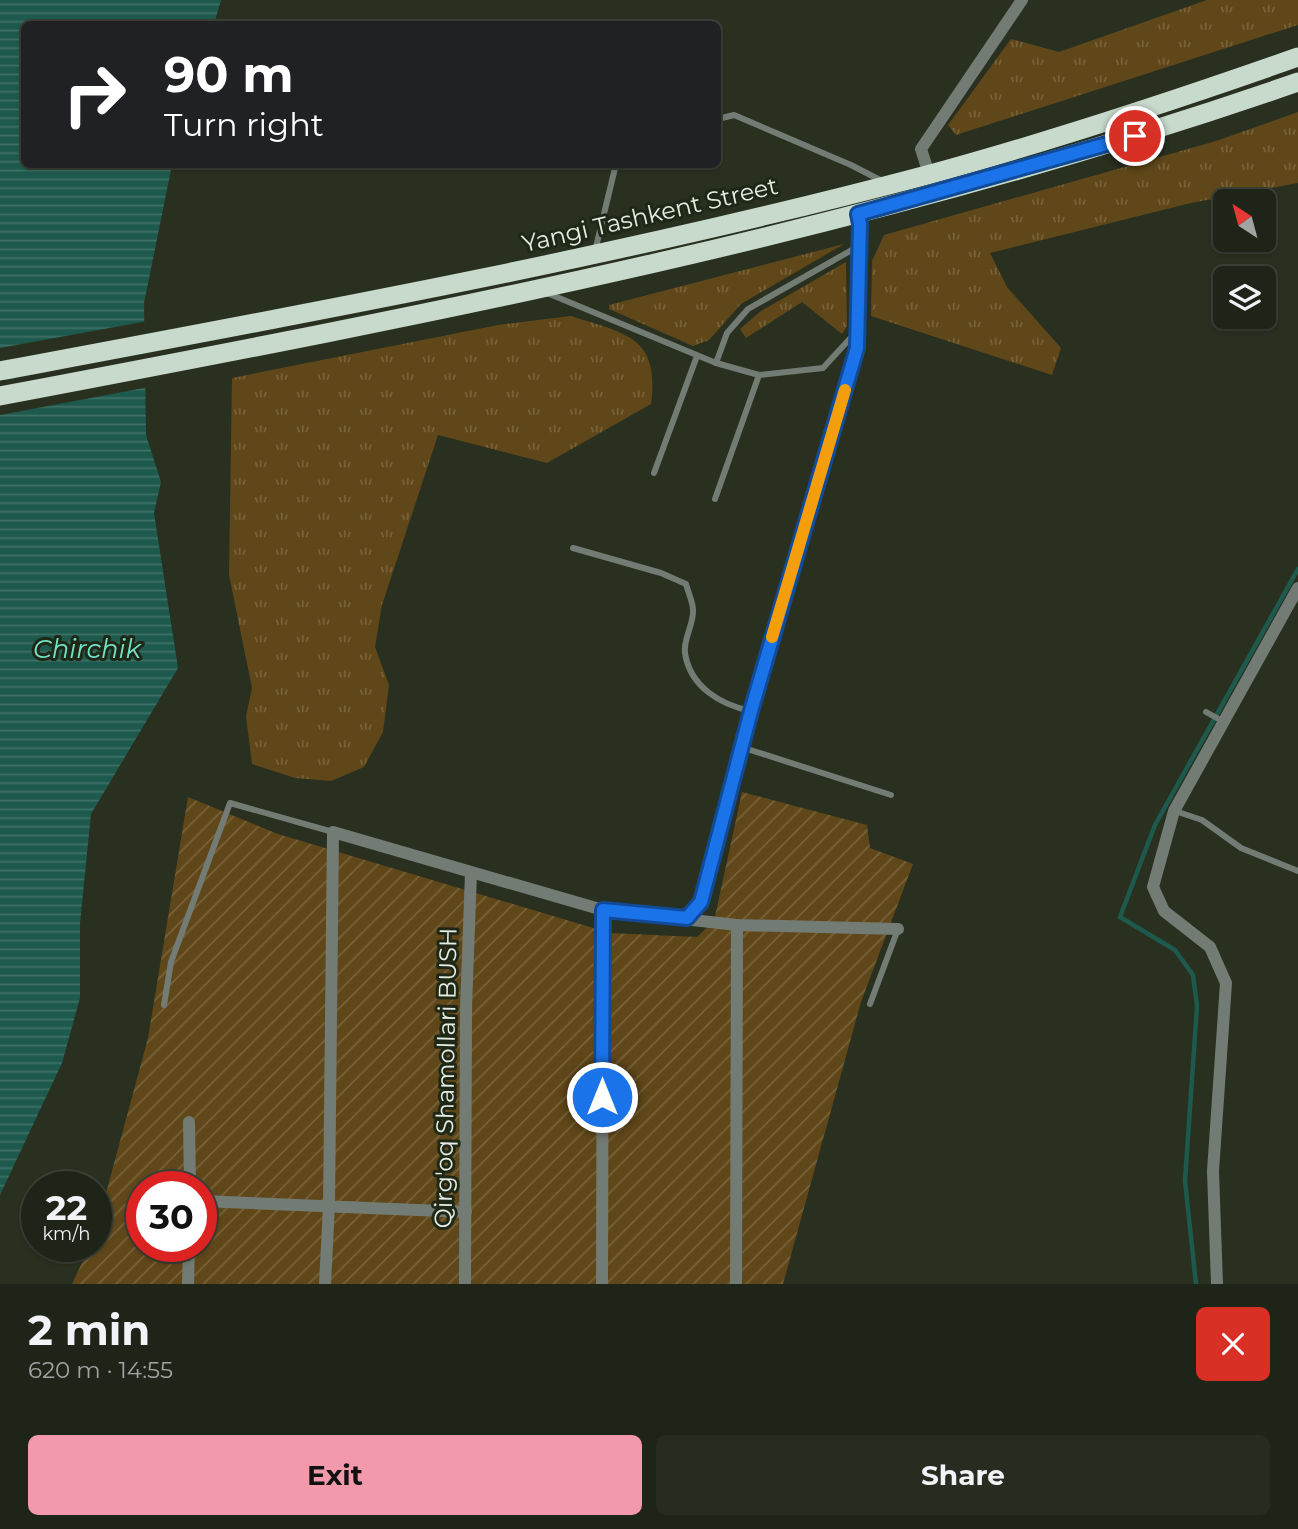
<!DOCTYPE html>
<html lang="en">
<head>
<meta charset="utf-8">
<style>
  :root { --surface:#1f2418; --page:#272c21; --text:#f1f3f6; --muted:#a1a4a2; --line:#3c4137; --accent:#f29aac }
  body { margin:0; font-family:Montserrat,sans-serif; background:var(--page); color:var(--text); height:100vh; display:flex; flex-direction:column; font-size:26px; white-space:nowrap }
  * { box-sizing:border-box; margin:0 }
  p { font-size:23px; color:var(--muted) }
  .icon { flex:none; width:38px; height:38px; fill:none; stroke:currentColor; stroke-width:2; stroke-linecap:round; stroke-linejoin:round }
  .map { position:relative; height:1284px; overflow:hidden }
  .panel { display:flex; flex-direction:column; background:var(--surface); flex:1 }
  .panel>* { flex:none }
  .banner { position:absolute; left:21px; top:21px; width:700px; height:147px; border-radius:10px; box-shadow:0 2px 5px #0004,0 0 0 2px var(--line); background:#202124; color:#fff; overflow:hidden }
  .needle { width:46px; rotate:324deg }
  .tools { position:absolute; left:1213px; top:189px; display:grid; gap:14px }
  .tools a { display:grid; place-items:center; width:63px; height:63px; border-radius:10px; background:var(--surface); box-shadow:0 2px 5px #0004,0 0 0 2px var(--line); font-size:35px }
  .speed { position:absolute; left:21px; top:1171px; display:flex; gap:14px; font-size:35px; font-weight:700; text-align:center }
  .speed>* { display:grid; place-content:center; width:91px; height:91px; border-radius:50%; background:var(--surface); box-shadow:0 2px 5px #0004,0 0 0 2px var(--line); line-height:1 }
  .speed small { font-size:18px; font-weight:400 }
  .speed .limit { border:10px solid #d22; background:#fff; color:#111 }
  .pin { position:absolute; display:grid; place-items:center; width:60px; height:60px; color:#fff; margin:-30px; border:4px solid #fff; border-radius:50%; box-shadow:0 2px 7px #0007 }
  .me { position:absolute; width:77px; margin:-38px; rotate:0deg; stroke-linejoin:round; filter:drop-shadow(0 0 5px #0008) }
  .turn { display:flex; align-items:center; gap:24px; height:147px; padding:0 28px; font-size:32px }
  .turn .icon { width:91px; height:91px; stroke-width:2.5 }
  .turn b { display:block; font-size:49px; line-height:60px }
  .round { display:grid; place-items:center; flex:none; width:74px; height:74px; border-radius:10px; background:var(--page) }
  .summary { display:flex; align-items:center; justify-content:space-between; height:119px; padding:0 28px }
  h1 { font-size:42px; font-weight:700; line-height:52px }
  .button { display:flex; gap:14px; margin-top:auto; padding:14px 28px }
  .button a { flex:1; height:80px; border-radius:10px; background:var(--accent); color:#111; font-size:28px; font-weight:700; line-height:80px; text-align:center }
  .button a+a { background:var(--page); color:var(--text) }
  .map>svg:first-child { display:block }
  .grass { fill:url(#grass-tufts) }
  .garden { fill:url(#garden-furrows); fill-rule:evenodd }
  .water { fill:url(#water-rules) }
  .pier { fill:#293020 }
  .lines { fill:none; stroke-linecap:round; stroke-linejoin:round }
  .stream { stroke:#1e594d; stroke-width:4.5 }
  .service { stroke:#737b75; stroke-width:6 }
  .minor { stroke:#737b75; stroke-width:12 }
  .trunk { stroke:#c7dacb; stroke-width:19 }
  .route-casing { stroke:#114b97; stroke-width:18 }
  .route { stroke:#1a73e8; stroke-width:12 }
  .slow { stroke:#f59e0b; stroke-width:12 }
  .labels { text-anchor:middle; stroke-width:6; stroke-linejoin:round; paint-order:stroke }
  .street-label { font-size:24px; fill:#e7ece2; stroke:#1f2717 }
  .water-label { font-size:26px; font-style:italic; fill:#71e2c8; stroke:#1f2717 }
</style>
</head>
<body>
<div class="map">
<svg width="1298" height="1284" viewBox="0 0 1298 1284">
  <defs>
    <pattern id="grass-tufts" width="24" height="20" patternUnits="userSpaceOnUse" patternTransform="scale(1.75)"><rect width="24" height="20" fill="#604719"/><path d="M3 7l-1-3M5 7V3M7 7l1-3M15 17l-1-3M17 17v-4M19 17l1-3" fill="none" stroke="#77623a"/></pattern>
    <pattern id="garden-furrows" width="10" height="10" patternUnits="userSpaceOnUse" patternTransform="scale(1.75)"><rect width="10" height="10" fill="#604719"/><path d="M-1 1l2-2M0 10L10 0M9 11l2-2" fill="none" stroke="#77623a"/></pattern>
    <pattern id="water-rules" width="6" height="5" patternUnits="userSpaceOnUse" patternTransform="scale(1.75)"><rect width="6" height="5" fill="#1e594d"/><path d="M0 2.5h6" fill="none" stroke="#3f7166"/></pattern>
  </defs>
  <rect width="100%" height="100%" fill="#293020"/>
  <g class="grass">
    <polygon points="1207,0 1298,0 1298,25 956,135 948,125 1011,39 1059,52"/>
    <polygon points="1298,112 1298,183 1191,203 990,253 1007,287 1061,348 1052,375 871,316 872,261 884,235 1216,141"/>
    <polygon points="844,244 741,304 709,340 693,346 609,309 609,305"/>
    <polygon points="846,262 847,326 842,334 802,302 746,338 740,329 761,311"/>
    <path d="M571,316c55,18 89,20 80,88l-104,59 -109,-28 -56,170 -7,42 14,38 -6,47 -19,35 -33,14 -36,-3 -43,-14 -6,-48 6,-28 -23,-113 3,-197 266,-53z"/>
  </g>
  <path class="garden" d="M742,792l125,33 3,23 43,16 -52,138 -78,282h-711l18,-38h6v-16l52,-192 40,-241 90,37 332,99 87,4 17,-16zM142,1186h59v60h-59z"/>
  <polygon class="water" points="0,0 221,0 214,24 24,24 24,164 172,165 144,303 146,435 161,482 154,513 178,668 91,814 80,923 80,998 62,1063 0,1195"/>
  <polygon class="pier" points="148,321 149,387 0,415 0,348"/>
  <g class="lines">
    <polyline class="stream" points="1196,1284 1185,1181 1197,1006 1193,975 1175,950 1120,917 1155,825 1298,569"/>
    <g class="service">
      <polyline points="718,119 734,115 851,165 884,182"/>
      <polyline points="595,251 616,164"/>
      <polyline points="547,293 716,363 727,333 748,309 857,247"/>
      <polyline points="759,375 823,368 856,332"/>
      <polyline points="654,473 697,356"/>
      <polyline points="715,499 759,375 716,363"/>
      <path d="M573,548l88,25 25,11c2,8 7,18 7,26 1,14 -10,29 -8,43 5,34 36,52 66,58"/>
      <polyline points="1206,712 1224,722"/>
      <polyline points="741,747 891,795"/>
      <polyline points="1175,811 1202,820 1241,848 1298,871"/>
      <polyline points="870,1004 898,929"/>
      <polyline points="164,1005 171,962 230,803 333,832"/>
    </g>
    <g class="minor">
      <polyline points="929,174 921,149 1022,0"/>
      <polyline points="687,918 701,902 751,711 857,348 861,224 858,214"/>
      <polyline points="189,1122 190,1186"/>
      <polyline points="201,1201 466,1212"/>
      <polyline points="188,1284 189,1246"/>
      <polyline points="325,1284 329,1206 333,832 603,910 737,925 898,929"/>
      <polyline points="465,1284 466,1008 471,873"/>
      <polyline points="602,1284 603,910"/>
      <polyline points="736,1284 737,925"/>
      <polyline points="1217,1284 1213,1171 1226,983 1210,947 1164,911 1153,887 1174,811 1298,588"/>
    </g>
    <g class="trunk">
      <path d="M0,371c310,-58 621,-115 927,-196 125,-34 249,-75 371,-118"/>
      <path d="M0,396c438,-83 876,-167 1298,-314"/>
    </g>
  </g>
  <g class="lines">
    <g class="route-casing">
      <polyline id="route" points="602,1097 603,910 687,918 701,902 751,711 857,348 860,224 858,214 1135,136"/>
    </g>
    <use href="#route" class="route"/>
    <polyline class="slow" points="772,637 845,390"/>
  </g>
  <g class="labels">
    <g class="street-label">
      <text transform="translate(650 215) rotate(-13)" y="8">Yangi Tashkent Street</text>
      <text transform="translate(446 1078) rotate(-89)" y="8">Qirg'oq Shamollari BUSH</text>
    </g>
    <g class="water-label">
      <text x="87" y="658">Chirchik</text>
    </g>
  </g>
</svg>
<div class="tools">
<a><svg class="needle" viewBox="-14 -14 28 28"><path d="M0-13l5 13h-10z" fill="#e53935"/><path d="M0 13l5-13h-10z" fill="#a1a4a2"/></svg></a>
<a><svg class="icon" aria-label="layers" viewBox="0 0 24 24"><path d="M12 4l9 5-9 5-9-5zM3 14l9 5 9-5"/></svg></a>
</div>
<div class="speed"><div>22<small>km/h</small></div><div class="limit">30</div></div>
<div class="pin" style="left:1135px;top:136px;background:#d93025"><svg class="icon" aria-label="arrive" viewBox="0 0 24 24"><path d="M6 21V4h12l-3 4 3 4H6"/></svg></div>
<svg class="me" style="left:602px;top:1097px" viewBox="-20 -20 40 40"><circle r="17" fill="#1a73e8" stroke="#fff" stroke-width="3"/><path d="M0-11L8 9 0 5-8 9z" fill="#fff"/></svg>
<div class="banner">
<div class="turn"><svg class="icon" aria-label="right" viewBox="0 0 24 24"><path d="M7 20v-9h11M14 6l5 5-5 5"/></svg><div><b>90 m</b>Turn right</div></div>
</div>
</div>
<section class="panel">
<div class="summary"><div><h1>2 min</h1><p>620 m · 14:55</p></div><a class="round" style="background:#d93025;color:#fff"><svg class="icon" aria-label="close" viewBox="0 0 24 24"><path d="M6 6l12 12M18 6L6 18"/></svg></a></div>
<div class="button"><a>Exit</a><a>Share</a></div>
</section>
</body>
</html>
